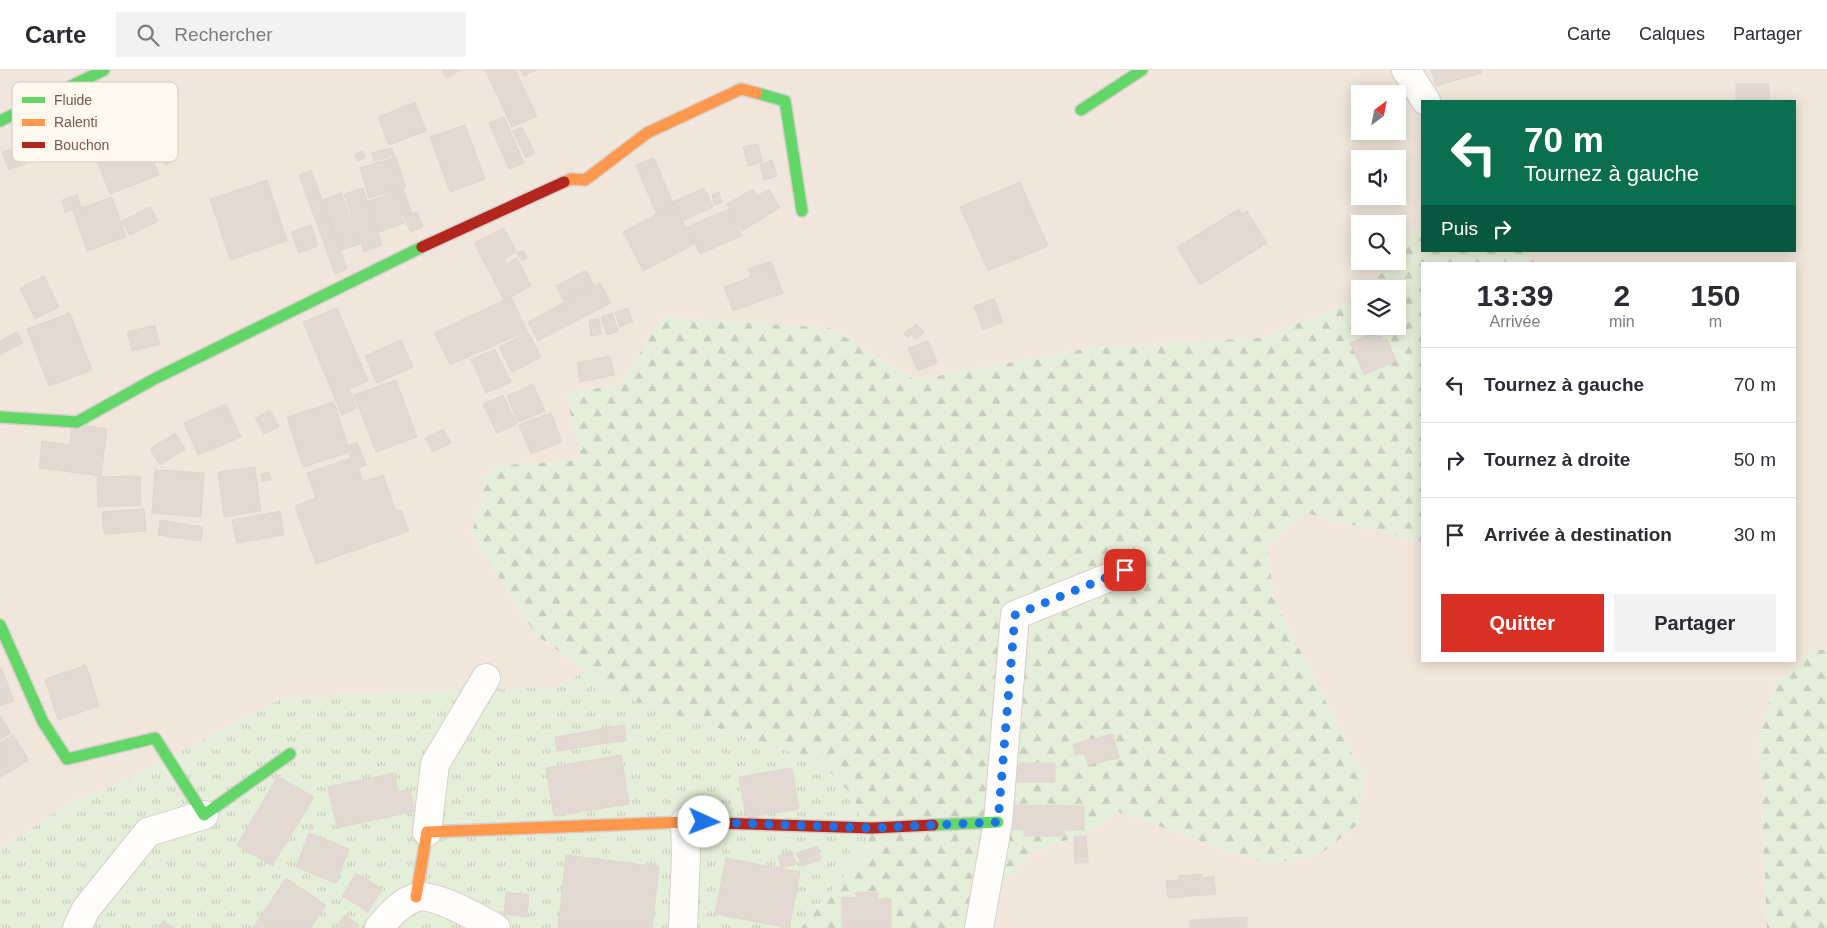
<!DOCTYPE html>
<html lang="fr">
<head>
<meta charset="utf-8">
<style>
  :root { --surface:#fff; --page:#f2f2f3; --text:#2b2b33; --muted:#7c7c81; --line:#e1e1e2; --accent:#d93025 }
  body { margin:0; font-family:Helvetica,sans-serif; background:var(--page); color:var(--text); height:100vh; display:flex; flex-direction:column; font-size:19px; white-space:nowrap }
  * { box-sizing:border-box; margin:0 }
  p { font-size:16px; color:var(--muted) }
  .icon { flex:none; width:28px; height:28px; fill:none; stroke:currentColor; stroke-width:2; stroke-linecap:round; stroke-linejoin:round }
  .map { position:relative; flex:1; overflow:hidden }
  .sheet { position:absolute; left:1421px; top:192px; width:375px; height:400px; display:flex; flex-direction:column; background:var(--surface); border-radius:0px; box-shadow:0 2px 12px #0003 }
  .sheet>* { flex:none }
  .banner { position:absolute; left:1421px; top:30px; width:375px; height:152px; border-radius:0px; box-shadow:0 2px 12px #0003; background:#0b6e4f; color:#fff; overflow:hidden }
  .needle { width:32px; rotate:32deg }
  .buttons { position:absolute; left:1351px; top:15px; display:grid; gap:10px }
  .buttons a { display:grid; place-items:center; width:55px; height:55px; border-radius:0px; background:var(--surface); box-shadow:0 2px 12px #0003; font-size:25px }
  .pin { position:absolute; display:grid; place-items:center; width:42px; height:42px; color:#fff; margin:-21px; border-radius:10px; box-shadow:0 2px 8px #0006 }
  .me { position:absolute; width:55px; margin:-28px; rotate:92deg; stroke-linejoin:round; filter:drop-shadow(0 0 4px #0008) }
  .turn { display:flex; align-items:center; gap:18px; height:105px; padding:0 20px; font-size:22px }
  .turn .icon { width:65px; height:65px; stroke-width:2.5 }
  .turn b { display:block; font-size:35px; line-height:42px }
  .then { display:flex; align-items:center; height:48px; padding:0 20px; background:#0003; gap:10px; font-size:19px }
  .eta { display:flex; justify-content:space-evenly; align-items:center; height:85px; text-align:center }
  .eta b { font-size:30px; font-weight:600; line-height:35px }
  .primary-button { display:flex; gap:10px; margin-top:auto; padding:10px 20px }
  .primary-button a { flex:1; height:58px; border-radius:0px; background:var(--accent); color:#fff; font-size:20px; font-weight:600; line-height:58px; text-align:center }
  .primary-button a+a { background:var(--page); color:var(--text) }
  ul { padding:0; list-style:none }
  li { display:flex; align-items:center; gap:15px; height:75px; padding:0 20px; border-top:1px solid var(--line) }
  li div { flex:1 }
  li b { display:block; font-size:19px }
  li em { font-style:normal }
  header { display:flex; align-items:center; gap:30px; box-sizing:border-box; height:70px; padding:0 25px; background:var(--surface); border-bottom:1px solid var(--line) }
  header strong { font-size:24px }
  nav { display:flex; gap:28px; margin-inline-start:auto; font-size:18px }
  .search { width:350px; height:45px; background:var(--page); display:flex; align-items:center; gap:12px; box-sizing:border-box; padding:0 18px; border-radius:0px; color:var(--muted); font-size:19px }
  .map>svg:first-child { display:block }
  .residential { fill:#f0e6db; fill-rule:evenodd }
  .grass { fill:url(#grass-tufts) }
  .forest { fill:url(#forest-firs) }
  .building { fill:#e2d9d2; stroke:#e1d6cf }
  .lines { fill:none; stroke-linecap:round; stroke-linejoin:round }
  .street-casing { stroke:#d6d0ca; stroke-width:30 }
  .fast-casing { stroke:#d7d0ca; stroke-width:14 }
  .slow-casing { stroke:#d7d0ca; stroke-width:14 }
  .jam-casing { stroke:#d7d0ca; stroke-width:14 }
  .street { stroke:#fefdfc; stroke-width:28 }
  .fast { stroke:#63d668; stroke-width:11 }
  .slow { stroke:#ff974d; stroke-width:11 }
  .jam { stroke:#b3261e; stroke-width:11 }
  .route { stroke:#1a73e8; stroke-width:9; stroke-dasharray:0 16.2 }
  .key { fill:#fef8ef; stroke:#d5c9be; stroke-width:1 }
  .key-label { font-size:14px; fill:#765a4d }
</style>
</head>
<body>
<header>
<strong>Carte</strong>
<div class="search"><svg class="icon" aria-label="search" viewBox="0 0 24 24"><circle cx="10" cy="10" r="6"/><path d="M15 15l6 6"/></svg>Rechercher</div>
<nav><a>Carte</a><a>Calques</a><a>Partager</a></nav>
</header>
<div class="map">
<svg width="1827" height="858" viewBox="0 0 1827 858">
  <defs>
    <pattern id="grass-tufts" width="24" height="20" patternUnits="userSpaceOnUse" patternTransform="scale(1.25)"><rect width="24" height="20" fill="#e5eed8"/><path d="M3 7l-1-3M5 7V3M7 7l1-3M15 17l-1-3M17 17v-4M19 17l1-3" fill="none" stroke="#c8cebb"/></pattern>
    <pattern id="forest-firs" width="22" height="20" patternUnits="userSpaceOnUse" patternTransform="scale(1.25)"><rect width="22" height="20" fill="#e5eed8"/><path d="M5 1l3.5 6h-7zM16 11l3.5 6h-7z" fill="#c8cebb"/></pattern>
  </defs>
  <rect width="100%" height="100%" fill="#f8f3ed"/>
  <path class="residential" d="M0,0h1827v580h-14l-54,86 8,192h-779l8,-36 33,-37 70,-28 19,-15 149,52 96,-89 -89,-176 -7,-53 38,-33 117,29v119h373v-397h-256l-16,-13h272v-150h-373v121l-24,31v-29h-38v37h31l-22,28h-9v10l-100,39 -164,9 -181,33 -85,-52 -168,-11 -42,69 -38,74 -87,6 -13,15 -1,21 -10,32 65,101 49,36 -26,16 -447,100 -33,10 -79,52zM1360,24h38v37h-38zM1360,89h38v37h-38z"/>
  <polygon class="grass" points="585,601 622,627 819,691 854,727 869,776 801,858 0,858 0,779 79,727 112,717 286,627 559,617"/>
  <g class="forest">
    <polygon points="1422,152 1422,181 1523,181 1539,194 1422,194 1422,472 1305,443 1267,476 1274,529 1363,705 1358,754 1318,786 1267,794 1118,742 1099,757 1029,785 996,822 988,858 801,858 869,776 854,727 819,691 622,627 536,565 471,464 481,432 482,411 495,396 582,390 565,322 620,316 662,247 830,258 915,310 1096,277 1260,268 1360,229 1360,256 1398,256 1398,219 1369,219 1391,191 1398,191 1398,183"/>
    <polygon points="1813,580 1827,580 1827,858 1767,858 1759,666 1774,615"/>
  </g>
  <g class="building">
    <polygon points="442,0 461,0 446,8"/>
    <polygon points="485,0 515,0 537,46 512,57"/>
    <polygon points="521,0 536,0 524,6"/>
    <polygon points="1431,0 1481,0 1481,3 1436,16"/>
    <rect x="1736" y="14" width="33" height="17"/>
    <polygon points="415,32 426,61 389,75 378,47"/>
    <polygon points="504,47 524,93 509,99 489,53"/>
    <polygon points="465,55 485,109 450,122 430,67"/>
    <polygon points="522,57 535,83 526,88 513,61"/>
    <polygon points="141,61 159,105 110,124 93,81"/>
    <polygon points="758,74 763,92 748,96 743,77"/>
    <polygon points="18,77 25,94 9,100 2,82"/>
    <polygon points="392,78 394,86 374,91 372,83"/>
    <polygon points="363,81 365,88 357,91 355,84"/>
    <polygon points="170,82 174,91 165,95 161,86"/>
    <polygon points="396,87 406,118 369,128 360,98"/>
    <polygon points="654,88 674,135 656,143 636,95"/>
    <polygon points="772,90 777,106 764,110 760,95"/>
    <polygon points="311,100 347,199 335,204 299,105"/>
    <polygon points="267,110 287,171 230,190 210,129"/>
    <polygon points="1020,112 1048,176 988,201 960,137"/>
    <polygon points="363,118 382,175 364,182 344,124"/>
    <polygon points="704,118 713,137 682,151 673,132"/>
    <polygon points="403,119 412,143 402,146 404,153 379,162 367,132"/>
    <polygon points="753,119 757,126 769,119 780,138 742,161 727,134"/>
    <polygon points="719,122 722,133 714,135 712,124"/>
    <polygon points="341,123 360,174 341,180 322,130"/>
    <polygon points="77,125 81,137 65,142 62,130"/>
    <polygon points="112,127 126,167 87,181 73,141"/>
    <polygon points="674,135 694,174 643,201 623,162"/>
    <polygon points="150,137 158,151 130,165 122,151"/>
    <polygon points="729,139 742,166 700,184 687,157"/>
    <polygon points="1239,139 1242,144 1247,141 1267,173 1200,215 1177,177"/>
    <polygon points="417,142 423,157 410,162 404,147"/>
    <polygon points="311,155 318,176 299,183 291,162"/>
    <polygon points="504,158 517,182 504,189 507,194 517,188 531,216 504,230 474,173"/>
    <polygon points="523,180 527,188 522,191 517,183"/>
    <polygon points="771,191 783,223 733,241 724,217 751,207 748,199"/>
    <polygon points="586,200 594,215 564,231 556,216"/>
    <polygon points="44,206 59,237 35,249 20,218"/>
    <polygon points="600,213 611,233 538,271 528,252"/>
    <polygon points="511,227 527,261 450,295 434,263"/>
    <polygon points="994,229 1003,252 983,260 974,236"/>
    <polygon points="337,238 368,311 349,319 357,338 342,345 303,252"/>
    <polygon points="627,238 633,251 620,257 615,243"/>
    <polygon points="70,243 92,300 49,316 27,259"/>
    <polygon points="612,243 618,261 607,265 601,247"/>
    <polygon points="599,249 601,264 591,266 589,250"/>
    <polygon points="917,254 924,263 915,269 912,264 907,268 904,263"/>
    <polygon points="155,255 160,274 132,281 127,262"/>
    <polygon points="1379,261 1383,271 1387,269 1396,291 1364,305 1350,273"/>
    <polygon points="17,262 23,273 0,285 0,271"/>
    <polygon points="528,262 541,287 512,302 499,277"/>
    <polygon points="401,270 413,297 377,313 365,286"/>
    <polygon points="928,271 938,293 918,301 908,278"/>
    <polygon points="495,279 511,312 486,323 471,290"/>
    <polygon points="610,286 614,305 580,312 577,293"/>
    <polygon points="396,310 417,367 376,382 354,325"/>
    <polygon points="533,314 545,341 518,352 507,326"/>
    <polygon points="503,325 517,354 497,363 483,334"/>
    <polygon points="334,332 350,382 303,397 287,347"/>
    <polygon points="226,334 241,367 198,385 184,353"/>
    <polygon points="270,340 279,357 264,364 255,348"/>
    <polygon points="551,343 562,372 531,384 519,355"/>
    <polygon points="84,356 107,359 101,406 39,398 42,371 70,375 72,359"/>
    <polygon points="443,359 451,373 433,382 425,368"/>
    <polygon points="175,363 185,379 160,395 150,379"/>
    <polygon points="357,372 366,395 358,398 363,412 383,405 396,441 401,440 409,461 316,494 295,436 316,428 307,403 351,388 349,384 352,383 349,375"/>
    <polygon points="255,397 261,441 224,447 218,402"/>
    <polygon points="155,400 204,403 201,447 152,443"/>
    <polygon points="269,402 271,410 262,411 261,404"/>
    <polygon points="140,406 141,435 98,437 97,407"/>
    <polygon points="144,439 146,461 104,464 102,442"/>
    <polygon points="280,441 284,465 237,473 232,450"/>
    <polygon points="160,450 203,457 201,471 158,465"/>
    <polygon points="86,595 99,636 58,650 45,609"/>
    <polygon points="1,597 14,631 0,636 0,598"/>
    <polygon points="0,645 11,663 0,670"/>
    <polygon points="624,655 626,670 557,681 555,667"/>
    <polygon points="1113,664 1119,688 1088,695 1084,683 1076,684 1073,674"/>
    <polygon points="13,665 29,690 0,708 0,673"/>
    <polygon points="621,685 629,734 554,746 546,698"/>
    <polygon points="1014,693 1055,693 1055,712 1015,712"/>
    <polygon points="792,698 799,739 746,748 739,707"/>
    <polygon points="394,703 398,722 410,719 415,741 337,758 328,717"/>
    <polygon points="278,706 314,727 272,796 237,775"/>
    <polygon points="1009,735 1084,736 1084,760 1064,760 1065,766 1024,766 1024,760 1009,759"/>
    <polygon points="310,754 314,756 312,760 308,758"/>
    <polygon points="309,763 349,779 336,813 296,797"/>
    <polygon points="1086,766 1088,793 1075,793 1074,767"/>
    <polygon points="817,776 821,790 801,796 797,783"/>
    <polygon points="792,782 796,794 781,798 778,786"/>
    <polygon points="566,785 659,797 652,858 558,858"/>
    <polygon points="726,788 800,802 789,858 715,844"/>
    <polygon points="356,803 382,819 368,842 342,826"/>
    <polygon points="1201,804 1201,808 1214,806 1216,824 1168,828 1166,811 1179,810 1179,806"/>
    <polygon points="286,808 326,835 311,858 253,858"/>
    <polygon points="506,822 529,825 527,847 504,844"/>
    <polygon points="856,822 878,823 877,829 891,829 891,858 842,858 842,827 856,828"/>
    <polygon points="344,845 359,855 357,858 336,858"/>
    <polygon points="1247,847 1247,858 1190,858 1190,850"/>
    <polygon points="163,851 174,858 159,858"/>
  </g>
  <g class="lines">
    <g class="street-casing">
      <g id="street">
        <polyline points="1406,0 1426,31"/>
        <polyline points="427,762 435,694 486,608"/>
        <polyline points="77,858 86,839 148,762 204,745"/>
        <path d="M379,858c10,-12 20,-24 35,-30 18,-7 65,21 82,30"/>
        <polyline points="683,858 686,785 685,752"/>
        <polyline points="979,858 998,752 1015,545 1125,501"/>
      </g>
    </g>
    <g class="fast-casing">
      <g id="fast">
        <polyline points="757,23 785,31 802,141"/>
        <polyline points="1081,40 1142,0"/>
        <polyline points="0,51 104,0"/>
        <polyline points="0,347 77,352 156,308 422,177"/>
        <polyline points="0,555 43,652 67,689 155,668 204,745 290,684"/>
        <polyline points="933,755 998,752"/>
      </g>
    </g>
    <g class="slow-casing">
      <g id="slow">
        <polyline points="564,112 571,109 585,110 647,63 741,19 757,23"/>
        <polyline points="416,827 427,762 686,752"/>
      </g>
    </g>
    <g class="jam-casing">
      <g id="jam">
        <polyline points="422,177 564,112"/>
        <polyline points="686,752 872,758 933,755"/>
      </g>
    </g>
    <use href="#street" class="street"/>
    <use href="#fast" class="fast"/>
    <use href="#slow" class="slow"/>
    <use href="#jam" class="jam"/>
  </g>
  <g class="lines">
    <polyline class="route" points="704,752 872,758 998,752 1015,545 1125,500"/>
  </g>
  <rect x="12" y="12" width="166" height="80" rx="8" class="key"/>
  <rect x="22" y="27" width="23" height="6" fill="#63d668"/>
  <rect x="22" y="49" width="23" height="7" fill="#ff974d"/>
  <rect x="22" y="72" width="23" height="6" fill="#b3261e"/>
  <g class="key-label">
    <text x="54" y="35">Fluide</text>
    <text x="54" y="57">Ralenti</text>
    <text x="54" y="80">Bouchon</text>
  </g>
</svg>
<div class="buttons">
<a><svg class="needle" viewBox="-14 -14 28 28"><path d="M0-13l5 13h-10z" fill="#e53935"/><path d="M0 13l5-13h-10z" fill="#7c7c81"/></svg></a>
<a><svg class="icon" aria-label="sound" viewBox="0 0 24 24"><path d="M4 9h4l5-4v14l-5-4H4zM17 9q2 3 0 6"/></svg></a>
<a><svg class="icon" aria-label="search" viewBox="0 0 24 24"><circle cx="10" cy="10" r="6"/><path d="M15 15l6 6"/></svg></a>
<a><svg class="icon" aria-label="layers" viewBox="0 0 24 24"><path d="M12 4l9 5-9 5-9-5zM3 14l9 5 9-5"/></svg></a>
</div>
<div class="pin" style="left:1125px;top:500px;background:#d93025"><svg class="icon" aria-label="arrive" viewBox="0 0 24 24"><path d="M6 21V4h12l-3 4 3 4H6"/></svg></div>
<svg class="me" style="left:704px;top:752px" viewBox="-20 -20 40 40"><circle r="19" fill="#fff"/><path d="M0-13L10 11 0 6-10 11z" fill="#1a73e8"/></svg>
<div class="banner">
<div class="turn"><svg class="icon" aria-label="left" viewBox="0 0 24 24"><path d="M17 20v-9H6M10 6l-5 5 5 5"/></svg><div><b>70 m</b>Tournez à gauche</div></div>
<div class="then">Puis<svg class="icon" aria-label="right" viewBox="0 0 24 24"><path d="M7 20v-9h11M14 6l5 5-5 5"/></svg></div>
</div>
<section class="sheet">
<div class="eta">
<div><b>13:39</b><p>Arrivée</p></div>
<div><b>2</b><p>min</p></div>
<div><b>150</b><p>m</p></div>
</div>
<ul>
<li><svg class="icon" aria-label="left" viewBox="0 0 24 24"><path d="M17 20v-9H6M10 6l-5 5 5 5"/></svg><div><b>Tournez à gauche</b></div><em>70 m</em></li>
<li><svg class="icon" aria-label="right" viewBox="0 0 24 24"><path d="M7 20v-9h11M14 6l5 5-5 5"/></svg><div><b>Tournez à droite</b></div><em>50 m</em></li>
<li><svg class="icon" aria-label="arrive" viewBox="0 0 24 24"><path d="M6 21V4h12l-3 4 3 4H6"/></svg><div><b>Arrivée à destination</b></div><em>30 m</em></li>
</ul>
<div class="primary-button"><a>Quitter</a><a>Partager</a></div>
</section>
</div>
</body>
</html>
